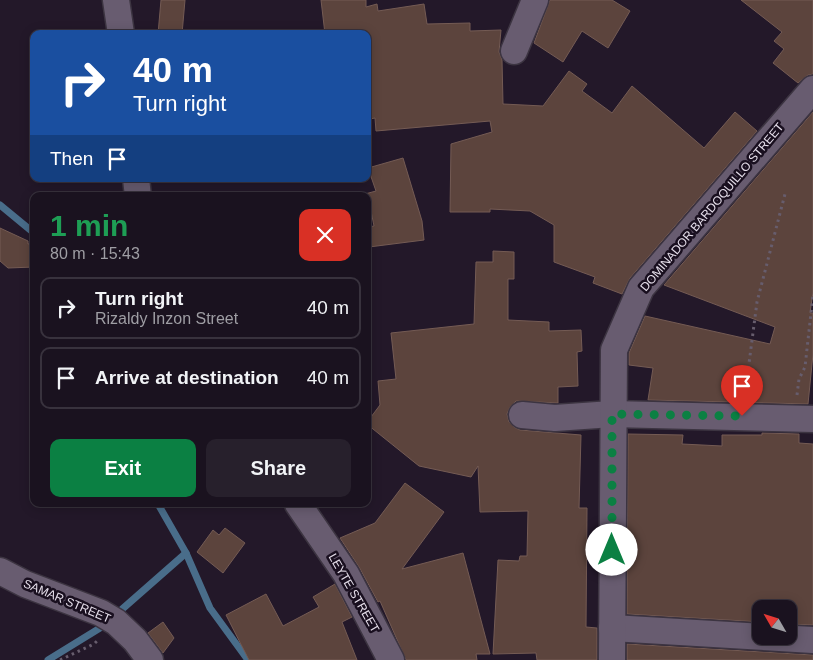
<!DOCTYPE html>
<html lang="en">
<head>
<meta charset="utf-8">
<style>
  :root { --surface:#1a121f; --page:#27202c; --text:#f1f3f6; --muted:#9f9ea4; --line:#38323d; --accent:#0b8043 }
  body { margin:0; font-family:Helvetica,sans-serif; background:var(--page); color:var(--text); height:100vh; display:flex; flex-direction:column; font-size:19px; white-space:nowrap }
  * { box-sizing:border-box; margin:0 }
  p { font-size:16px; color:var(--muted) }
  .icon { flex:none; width:28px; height:28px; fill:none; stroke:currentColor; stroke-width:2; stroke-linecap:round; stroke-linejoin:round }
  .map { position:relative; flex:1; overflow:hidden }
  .side { position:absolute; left:30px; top:192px; width:341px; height:315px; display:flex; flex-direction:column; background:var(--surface); border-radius:10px; box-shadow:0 2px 12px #0003,0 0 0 1px var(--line) }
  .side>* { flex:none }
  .top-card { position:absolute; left:30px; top:30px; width:341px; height:152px; border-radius:10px; box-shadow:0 2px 12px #0003,0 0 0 1px var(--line); background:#1a4fa0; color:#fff; overflow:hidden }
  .needle { width:32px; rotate:309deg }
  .controls { position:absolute; left:752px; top:600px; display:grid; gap:10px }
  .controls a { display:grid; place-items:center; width:45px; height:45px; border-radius:10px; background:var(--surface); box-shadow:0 2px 12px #0003,0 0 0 1px var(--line); font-size:25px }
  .pin { position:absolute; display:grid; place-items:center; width:42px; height:42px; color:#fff; margin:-51px -21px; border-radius:50% 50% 50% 0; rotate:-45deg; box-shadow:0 0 5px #0007 }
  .pin .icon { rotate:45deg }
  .me { position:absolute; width:55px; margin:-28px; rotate:0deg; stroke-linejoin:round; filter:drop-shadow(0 0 4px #0008) }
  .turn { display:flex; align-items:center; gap:18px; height:105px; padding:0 20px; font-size:22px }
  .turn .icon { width:65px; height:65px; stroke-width:2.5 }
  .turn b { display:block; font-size:35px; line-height:42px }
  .then { display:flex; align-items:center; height:48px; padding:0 20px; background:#0003; gap:10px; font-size:19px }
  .round { display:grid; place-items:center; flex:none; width:52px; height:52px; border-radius:10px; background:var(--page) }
  .head { display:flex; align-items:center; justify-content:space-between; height:85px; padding:0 20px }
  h1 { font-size:30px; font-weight:800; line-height:38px; color:#1e9e55 }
  .button { display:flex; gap:10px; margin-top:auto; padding:10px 20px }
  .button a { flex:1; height:58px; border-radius:10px; background:var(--accent); color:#fff; font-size:20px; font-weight:800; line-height:58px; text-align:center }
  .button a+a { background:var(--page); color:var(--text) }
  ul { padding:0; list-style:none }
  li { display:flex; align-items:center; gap:15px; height:62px; margin:0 10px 8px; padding:0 10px; border:2px solid var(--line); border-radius:10px }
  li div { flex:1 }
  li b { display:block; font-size:19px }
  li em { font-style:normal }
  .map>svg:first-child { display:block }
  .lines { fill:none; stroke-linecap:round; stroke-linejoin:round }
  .stream { stroke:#496d8a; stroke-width:7 }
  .building { fill:#5c443d; stroke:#745b54 }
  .minor-casing { stroke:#3c3441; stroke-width:29 }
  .path { stroke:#675d6d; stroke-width:3; stroke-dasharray:2.5 4; stroke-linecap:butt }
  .minor { stroke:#685c70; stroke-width:26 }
  .route { stroke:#0b8043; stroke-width:9; stroke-dasharray:0 16.2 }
  .labels { text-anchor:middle; stroke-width:5; stroke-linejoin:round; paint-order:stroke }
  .street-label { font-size:12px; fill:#e6dfeb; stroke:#190f1f }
</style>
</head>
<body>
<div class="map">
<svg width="813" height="660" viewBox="0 0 813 660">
  <rect width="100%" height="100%" fill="#231829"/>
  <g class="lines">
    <g class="stream">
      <polyline points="0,205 34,233"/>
      <polyline points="158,504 186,553 210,608 248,660"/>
      <polyline points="120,611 186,553"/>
      <polyline points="48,660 100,628"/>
    </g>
  </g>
  <g class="building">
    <polygon points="161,0 185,0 182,34 158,34"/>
    <polygon points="321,0 366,0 366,7 377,4 378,11 424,4 427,24 470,23 470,31 501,30 499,52 502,60 503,104 543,106 569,71 587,84 582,91 612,113 632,86 704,148 735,112 757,131 630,278 622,294 593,283 595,277 554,262 554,225 530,211 490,209 490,212 450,212 451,144 492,132 490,121 376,131 375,118 370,119 368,92 368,34 325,34"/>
    <polygon points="550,0 612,0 630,11 608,48 582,31 563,62 534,43"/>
    <polygon points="741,0 813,0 813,74 808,75 798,83 773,63 784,49 774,41 782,32"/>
    <polygon points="813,112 813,292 810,313 813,313 813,354 808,404 648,400 653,368 629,365 629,353 645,316 770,344 775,327 664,285"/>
    <polygon points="403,158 422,221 424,240 369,247 368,227 374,226 368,196 365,194 376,191 368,168"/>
    <polygon points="0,228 28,241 28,244 34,243 34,267 8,268 0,261"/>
    <polygon points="493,251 514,252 514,279 508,279 508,320 549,322 549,331 581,330 582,351 577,352 578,386 558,387 558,403 516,401 510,407 507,414 509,422 514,427 520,430 581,435 579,508 587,508 586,627 597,628 597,660 537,660 536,653 493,654 498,560 519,561 520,556 527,556 528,511 480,512 478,466 471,477 419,466 368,425 368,421 380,405 378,381 396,379 391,333 474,324 476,262 493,262"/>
    <polygon points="762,433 799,434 799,443 813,444 813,625 789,624 789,609 761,609 761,622 627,614 628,434 683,435 682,444 722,446 722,435 762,435"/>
    <polygon points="405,483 444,512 402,569 463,553 490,654 476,654 477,660 406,660 380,601 378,602 359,567 340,538 375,523"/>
    <polygon points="225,528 245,543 223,573 197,552 213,530 219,535"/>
    <polygon points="335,584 352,617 342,622 357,660 249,660 226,615 266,594 283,626 319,607 313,597"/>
    <polygon points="163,622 174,638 163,653 148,633"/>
    <polygon points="627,644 813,655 813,660 627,660"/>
  </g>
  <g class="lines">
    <g class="minor-casing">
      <g id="minor">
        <polyline points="116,0 121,34"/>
        <polyline points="514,51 535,0"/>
        <polyline points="136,179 138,196"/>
        <polyline points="522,415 555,418 612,414 813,419"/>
        <polyline points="298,504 346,574 391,660"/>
        <polyline points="0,571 25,584 101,613 116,622 135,640 150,660"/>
        <polyline points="612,628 813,640"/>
        <polyline points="612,660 614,350 641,288 813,89"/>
      </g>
    </g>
    <g class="path">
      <polyline points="745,394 757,302 785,194"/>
      <polyline points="797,395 799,379 805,367 813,295"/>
      <polyline points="60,660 94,644 99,639"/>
    </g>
    <use href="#minor" class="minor"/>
  </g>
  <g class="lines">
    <polyline class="route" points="612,550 612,414 742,416"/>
  </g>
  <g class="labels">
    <g class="street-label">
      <text transform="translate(712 207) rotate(-50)" y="4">DOMINADOR BARDOQUILLO STREET</text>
      <text transform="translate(354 593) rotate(60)" y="4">LEYTE STREET</text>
      <text transform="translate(67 601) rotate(23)" y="4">SAMAR STREET</text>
    </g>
  </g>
</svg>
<div class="controls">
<a><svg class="needle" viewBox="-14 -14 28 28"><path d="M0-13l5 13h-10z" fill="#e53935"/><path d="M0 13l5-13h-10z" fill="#9f9ea4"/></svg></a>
</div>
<div class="pin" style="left:742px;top:416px;background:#d93025"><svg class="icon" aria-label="arrive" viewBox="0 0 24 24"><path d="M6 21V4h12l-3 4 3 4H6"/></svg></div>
<svg class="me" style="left:612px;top:550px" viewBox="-20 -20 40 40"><circle r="19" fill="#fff"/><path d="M0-13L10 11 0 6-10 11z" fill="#0b8043"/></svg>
<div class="top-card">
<div class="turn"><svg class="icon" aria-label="right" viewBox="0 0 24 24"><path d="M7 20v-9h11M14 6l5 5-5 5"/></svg><div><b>40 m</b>Turn right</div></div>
<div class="then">Then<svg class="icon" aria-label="arrive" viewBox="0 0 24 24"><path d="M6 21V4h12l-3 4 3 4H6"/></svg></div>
</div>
<section class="side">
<div class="head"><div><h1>1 min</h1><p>80 m · 15:43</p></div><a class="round" style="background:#d93025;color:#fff"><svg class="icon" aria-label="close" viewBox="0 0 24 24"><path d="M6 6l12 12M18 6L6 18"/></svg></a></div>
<ul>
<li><svg class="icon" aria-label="right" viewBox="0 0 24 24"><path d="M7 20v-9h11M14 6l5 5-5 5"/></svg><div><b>Turn right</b><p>Rizaldy Inzon Street</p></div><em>40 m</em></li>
<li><svg class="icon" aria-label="arrive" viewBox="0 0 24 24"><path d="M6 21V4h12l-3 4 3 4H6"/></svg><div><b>Arrive at destination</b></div><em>40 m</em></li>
</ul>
<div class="button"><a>Exit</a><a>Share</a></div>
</section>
</div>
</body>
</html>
